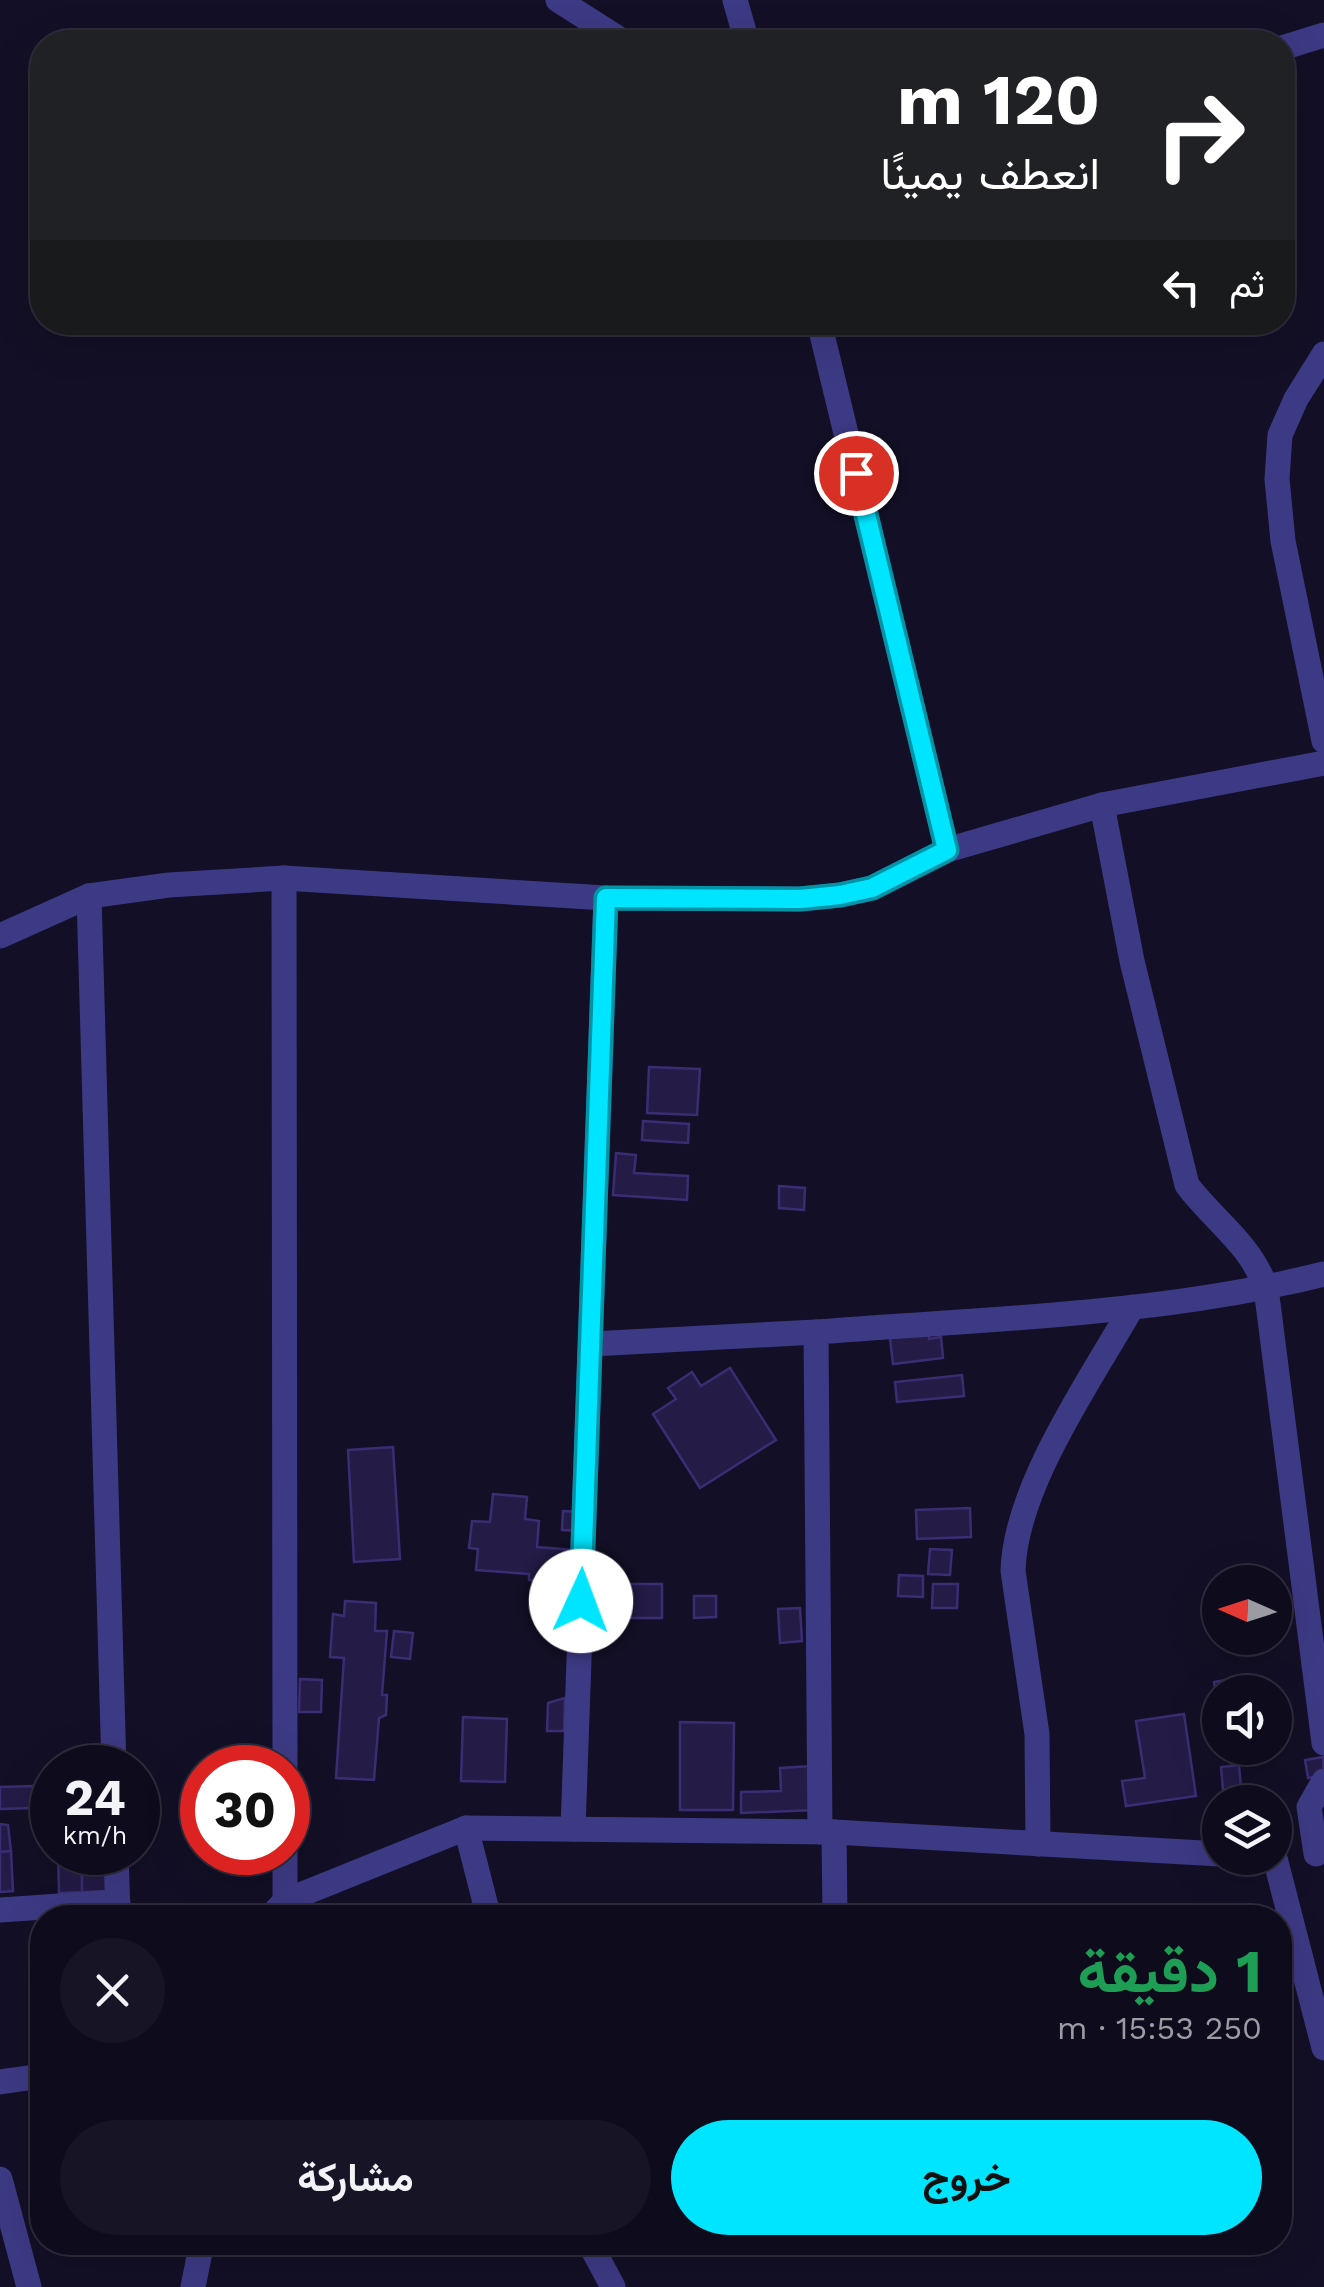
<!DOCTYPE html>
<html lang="ar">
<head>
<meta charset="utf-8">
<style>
  :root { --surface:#0e0b1c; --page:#171425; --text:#f1f3f6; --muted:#9b9ba3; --line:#2e2b3b; --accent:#00e5ff }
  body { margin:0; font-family:"Work Sans",Vazirmatn,sans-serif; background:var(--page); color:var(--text); direction:rtl; height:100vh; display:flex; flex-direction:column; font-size:38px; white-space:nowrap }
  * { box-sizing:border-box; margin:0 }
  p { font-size:32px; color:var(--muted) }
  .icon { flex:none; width:55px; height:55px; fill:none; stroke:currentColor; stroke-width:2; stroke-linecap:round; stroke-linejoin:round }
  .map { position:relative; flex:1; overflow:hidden; direction:ltr }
  .drawer { position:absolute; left:30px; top:1905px; width:1262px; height:350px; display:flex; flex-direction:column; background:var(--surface); border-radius:40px; box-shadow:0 10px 40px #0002,0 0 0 2px var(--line); direction:rtl }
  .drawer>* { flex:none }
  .top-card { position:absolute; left:30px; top:30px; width:1265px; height:305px; border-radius:40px; box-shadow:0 10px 40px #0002,0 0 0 2px var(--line); direction:rtl; background:#202124; color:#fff; overflow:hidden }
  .needle { width:65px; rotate:273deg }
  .fabs { position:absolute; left:1202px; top:1565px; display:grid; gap:20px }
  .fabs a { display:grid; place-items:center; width:90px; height:90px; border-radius:50%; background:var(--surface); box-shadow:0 10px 40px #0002,0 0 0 2px var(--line); font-size:50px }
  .speed { position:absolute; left:30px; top:1745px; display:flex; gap:20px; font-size:50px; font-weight:700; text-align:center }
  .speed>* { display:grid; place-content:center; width:130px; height:130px; border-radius:50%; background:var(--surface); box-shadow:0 10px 40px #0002,0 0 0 2px var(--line); line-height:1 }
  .speed small { font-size:25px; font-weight:400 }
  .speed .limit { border:15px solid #d22; background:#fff; color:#111 }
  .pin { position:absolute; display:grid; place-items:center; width:85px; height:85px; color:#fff; margin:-42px; border:5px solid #fff; border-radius:50%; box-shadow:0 2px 10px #0007 }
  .me { position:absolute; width:110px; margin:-55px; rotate:2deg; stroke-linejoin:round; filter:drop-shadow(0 0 8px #0008) }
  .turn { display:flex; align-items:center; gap:35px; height:210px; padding:0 30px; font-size:45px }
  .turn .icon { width:130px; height:130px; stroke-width:2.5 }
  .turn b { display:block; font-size:70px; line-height:85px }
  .then { display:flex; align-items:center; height:95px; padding:0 30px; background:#0003; gap:20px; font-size:38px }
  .round { display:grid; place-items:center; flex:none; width:105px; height:105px; border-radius:52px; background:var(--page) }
  .head { display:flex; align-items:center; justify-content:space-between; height:170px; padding:0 30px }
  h1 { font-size:60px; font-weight:700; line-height:75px; color:#1e9e55 }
  .primary-button { display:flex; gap:20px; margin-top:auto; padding:20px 30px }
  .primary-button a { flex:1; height:115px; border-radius:60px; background:var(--accent); color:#111; font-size:40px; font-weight:700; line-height:115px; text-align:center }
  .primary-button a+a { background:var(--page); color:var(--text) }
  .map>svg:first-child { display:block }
  .building { fill:#241b47; stroke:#3b2d73; stroke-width:2.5 }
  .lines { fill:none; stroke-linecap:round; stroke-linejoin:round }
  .minor { stroke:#3d3a85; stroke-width:25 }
  .route-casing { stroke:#0095a6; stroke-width:25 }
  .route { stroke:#00e5ff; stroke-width:18 }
</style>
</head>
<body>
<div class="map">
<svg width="1324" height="2287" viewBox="0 0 1324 2287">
  <rect width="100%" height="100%" fill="#130f26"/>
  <g class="building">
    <polygon points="649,1067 700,1069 697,1115 647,1113"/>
    <polygon points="643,1121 689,1124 688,1143 642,1140"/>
    <polygon points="616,1153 636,1155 634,1173 688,1176 687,1200 613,1195"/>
    <polygon points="779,1186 805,1188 804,1210 779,1208"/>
    <polygon points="929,1334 929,1339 941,1337 943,1358 893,1364 890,1338"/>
    <polygon points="730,1368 776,1440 700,1488 653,1414 676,1399 668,1388 692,1372 701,1386"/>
    <polygon points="962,1375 964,1396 897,1402 895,1382"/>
    <polygon points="393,1447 400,1559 354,1562 348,1450"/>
    <polygon points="493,1494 527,1497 525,1519 539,1521 537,1547 573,1550 569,1602 548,1601 550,1582 529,1580 529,1574 476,1570 478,1549 469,1548 472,1521 490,1522"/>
    <polygon points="970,1508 971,1537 917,1539 916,1510"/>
    <polygon points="563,1511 582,1512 582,1531 562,1530"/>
    <polygon points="930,1549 952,1550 950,1575 928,1574"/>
    <polygon points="899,1575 923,1576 923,1597 898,1596"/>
    <rect x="627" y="1584" width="35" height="34"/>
    <polygon points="933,1584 958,1584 957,1608 932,1608"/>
    <polygon points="694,1596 716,1596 716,1617 694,1618"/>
    <polygon points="345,1601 376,1603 375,1631 387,1631 382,1695 387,1695 386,1715 379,1718 374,1780 336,1778 344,1658 330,1657 333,1614 344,1616"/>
    <polygon points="800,1608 802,1641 780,1643 778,1609"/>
    <polygon points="394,1631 413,1633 410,1659 391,1657"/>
    <polygon points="1256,1675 1259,1692 1220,1692 1220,1719 1214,1682"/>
    <polygon points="300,1679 322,1680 321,1712 299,1712"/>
    <polygon points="565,1698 564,1731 547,1731 548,1703"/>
    <polygon points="1184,1714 1196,1796 1126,1806 1122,1781 1145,1778 1136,1721"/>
    <polygon points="463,1717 507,1719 505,1782 461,1781"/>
    <polygon points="680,1722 734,1723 733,1810 680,1810"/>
    <polygon points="1323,1757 1324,1775 1308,1778 1305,1760"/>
    <polygon points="1239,1765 1241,1788 1223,1790 1221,1767"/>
    <polygon points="812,1766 814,1810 741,1813 741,1792 781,1791 780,1768"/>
    <polygon points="33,1786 49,1786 51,1807 33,1808"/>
    <polygon points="33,1786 33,1808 0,1809 0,1787"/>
    <polygon points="0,1824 8,1825 11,1851 0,1852"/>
    <polygon points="11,1851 13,1891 0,1892 0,1852"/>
    <polygon points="58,1852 106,1852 106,1868 82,1868 82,1892 59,1893"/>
    <polygon points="82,1868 106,1868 107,1891 82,1892"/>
  </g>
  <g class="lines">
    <g class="minor">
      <polyline points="558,0 624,42"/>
      <polyline points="735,0 747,42"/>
      <polyline points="1282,48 1324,35"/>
      <polyline points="819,322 947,850"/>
      <polyline points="1324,354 1296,399 1280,435 1277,479 1283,541 1324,741"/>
      <path d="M1102,805l30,156 55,224c28,37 63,58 79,103l58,455"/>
      <polyline points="284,878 285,1768"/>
      <polyline points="89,896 114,1768"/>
      <polyline points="0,936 89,896 169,885 284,878 606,898 800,899 840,895 872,888 947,850 1102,805 1324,763"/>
      <polyline points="592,1344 816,1332"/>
      <polyline points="466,1828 489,1918"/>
      <polyline points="573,1829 606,898"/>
      <path d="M820,1832l-4,-500c169,-13 343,-17 508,-58"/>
      <polyline points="834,1832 835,1918"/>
      <path d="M1038,1844l-1,-110 -24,-163c2,-84 77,-190 119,-264"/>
      <polyline points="116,1852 118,1917"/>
      <polyline points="285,1852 285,1901"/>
      <polyline points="1316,1854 1309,1807 1324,1781"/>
      <polyline points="1275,1858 1324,2048"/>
      <polyline points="0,1910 118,1902"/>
      <polyline points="269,1918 285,1901 466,1828 834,1832 1220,1854"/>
      <polyline points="0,2082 42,2076"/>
      <polyline points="0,2179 29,2287"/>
      <polyline points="589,2242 613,2287"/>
      <polyline points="193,2287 202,2242"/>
    </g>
  </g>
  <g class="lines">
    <g class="route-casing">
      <polyline id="route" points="581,1601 606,898 800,899 840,895 872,888 947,850 856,473"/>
    </g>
    <use href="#route" class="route"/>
  </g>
</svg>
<div class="fabs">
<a><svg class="needle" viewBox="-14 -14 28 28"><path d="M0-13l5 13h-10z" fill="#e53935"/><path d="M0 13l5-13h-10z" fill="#9b9ba3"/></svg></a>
<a><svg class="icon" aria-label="sound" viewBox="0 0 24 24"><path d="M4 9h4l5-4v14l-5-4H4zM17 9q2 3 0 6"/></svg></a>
<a><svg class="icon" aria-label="layers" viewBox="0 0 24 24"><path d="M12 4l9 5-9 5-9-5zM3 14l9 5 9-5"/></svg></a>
</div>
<div class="speed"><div>24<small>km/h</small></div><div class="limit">30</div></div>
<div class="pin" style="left:856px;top:473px;background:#d93025"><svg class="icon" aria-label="arrive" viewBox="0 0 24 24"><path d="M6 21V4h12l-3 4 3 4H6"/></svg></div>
<svg class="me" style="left:581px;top:1601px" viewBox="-20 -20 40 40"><circle r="19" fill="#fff"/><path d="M0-13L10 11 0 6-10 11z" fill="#00e5ff"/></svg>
<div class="top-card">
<div class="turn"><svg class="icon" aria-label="right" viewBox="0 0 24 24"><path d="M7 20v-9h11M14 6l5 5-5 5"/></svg><div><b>120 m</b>انعطف يمينًا</div></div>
<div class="then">ثم<svg class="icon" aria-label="left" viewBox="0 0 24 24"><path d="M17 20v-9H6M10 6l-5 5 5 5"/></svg></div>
</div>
<section class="drawer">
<div class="head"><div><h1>1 دقيقة</h1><p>250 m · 15:53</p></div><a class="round"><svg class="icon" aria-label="close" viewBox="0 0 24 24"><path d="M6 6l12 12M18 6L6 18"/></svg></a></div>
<div class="primary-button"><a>خروج</a><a>مشاركة</a></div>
</section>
</div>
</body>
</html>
